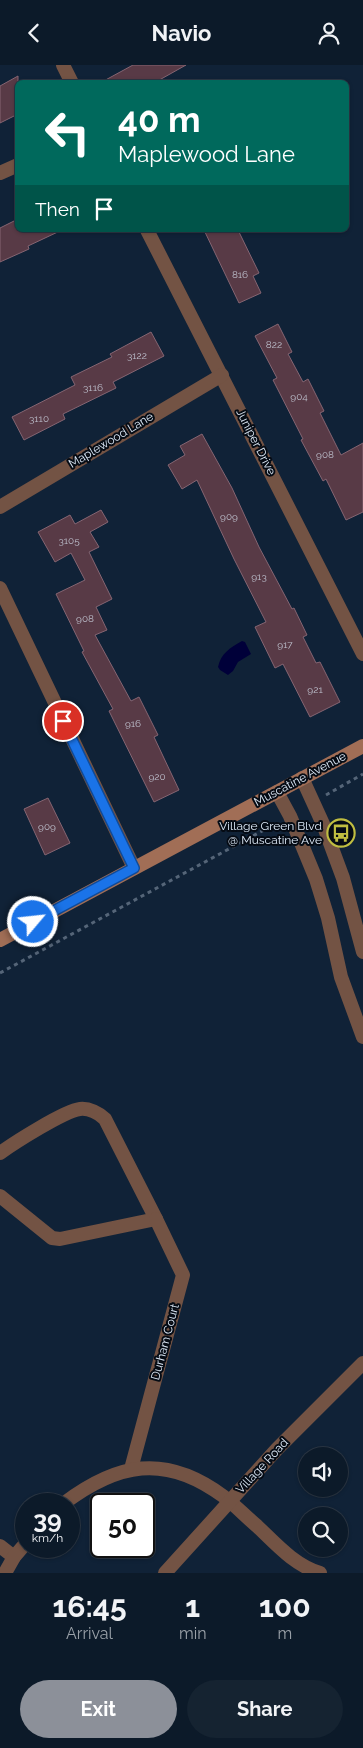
<!DOCTYPE html>
<html lang="en">
<head>
<meta charset="utf-8">
<style>
  :root { --surface:#0c1a29; --page:#152331; --text:#f1f3f6; --muted:#9aa1a8; --line:#2c3846; --accent:#8c9099 }
  body { margin:0; font-family:Raleway,sans-serif; background:var(--page); color:var(--text); height:100vh; display:flex; flex-direction:column; font-size:19px; white-space:nowrap }
  * { box-sizing:border-box; margin:0 }
  p { font-size:16px; color:var(--muted) }
  .icon { flex:none; width:28px; height:28px; fill:none; stroke:currentColor; stroke-width:2; stroke-linecap:round; stroke-linejoin:round }
  .map { position:relative; height:1508px; overflow:hidden }
  .sheet { display:flex; flex-direction:column; background:var(--surface); flex:1 }
  .sheet>* { flex:none }
  .hud { position:absolute; left:15px; top:15px; width:334px; height:152px; border-radius:8px; box-shadow:0 1px 4px #0004,0 0 0 1px var(--line); background:#00695c; color:#fff; overflow:hidden }
  .tools { position:absolute; left:298px; top:1382px; display:grid; gap:10px }
  .tools a { display:grid; place-items:center; width:50px; height:50px; border-radius:50%; background:var(--surface); box-shadow:0 1px 4px #0004,0 0 0 1px var(--line); font-size:25px }
  .speed { position:absolute; left:15px; top:1428px; display:flex; gap:10px; font-size:25px; font-weight:700; text-align:center }
  .speed>* { display:grid; place-content:center; width:65px; height:65px; border-radius:50%; background:var(--surface); box-shadow:0 1px 4px #0004,0 0 0 1px var(--line); line-height:1 }
  .speed small { font-size:12px; font-weight:400 }
  .speed .limit { border:2px solid #111; border-radius:8px; background:#fff; color:#111 }
  .pin { position:absolute; display:grid; place-items:center; width:42px; height:42px; color:#fff; margin:-21px; border:2px solid #fff; border-radius:50%; box-shadow:0 1px 5px #0007 }
  .me { position:absolute; width:55px; margin:-28px; rotate:62deg; stroke-linejoin:round; filter:drop-shadow(0 0 4px #0008) }
  .turn { display:flex; align-items:center; gap:18px; height:105px; padding:0 20px; font-size:22px }
  .turn .icon { width:65px; height:65px; stroke-width:2.5 }
  .turn b { display:block; font-size:35px; line-height:42px }
  .then { display:flex; align-items:center; height:48px; padding:0 20px; background:#0003; gap:10px; font-size:19px }
  .eta { display:flex; justify-content:space-evenly; align-items:center; height:85px; text-align:center }
  .eta b { font-size:30px; font-weight:700; line-height:35px }
  .button { display:flex; gap:10px; margin-top:auto; padding:10px 20px }
  .button a { flex:1; height:58px; border-radius:30px; background:var(--accent); color:#fff; font-size:20px; font-weight:700; line-height:58px; text-align:center }
  .button a+a { background:var(--page); color:var(--text) }
  header { display:flex; justify-content:space-between; align-items:center; height:65px; padding:0 20px; background:var(--surface); font-size:22px; font-weight:700 }
  .map>svg:first-child { display:block }
  .water { fill:#000039 }
  .building { fill:#583a46; stroke:#856572 }
  .lines { fill:none; stroke-linecap:round; stroke-linejoin:round }
  .path { stroke:#556578; stroke-width:3; stroke-dasharray:4 4; stroke-linecap:butt }
  .minor { stroke:#735344; stroke-width:14 }
  .secondary { stroke:#a16e56; stroke-width:14 }
  .route-casing { stroke:#114b97; stroke-width:12 }
  .route { stroke:#1a73e8; stroke-width:9 }
  .labels { text-anchor:middle; stroke-width:4; stroke-linejoin:round; paint-order:stroke }
  .number-label { font-size:10px; fill:#bdbfcc }
  .street-label { font-size:12px; fill:#dfebf9; stroke:#050b14 }
  .poi-label { font-size:12px; fill:#dfebf9; stroke:#050b14; text-anchor:end }
</style>
</head>
<body>
<header><svg class="icon" aria-label="back" viewBox="0 0 24 24"><path d="M15 5l-7 7 7 7"/></svg>Navio<svg class="icon" aria-label="person" viewBox="0 0 24 24"><circle cx="12" cy="8" r="4"/><path d="M4 21q1-7 8-7t8 7"/></svg></header>
<div class="map">
<svg width="363" height="1508" viewBox="0 0 363 1508">
  <rect width="100%" height="100%" fill="#102237"/>
  <path class="water" d="M242,576l3,1 6,12 -13,8 -5,9 -5,4 -8,-5 -2,-3c3,-14 12,-19 24,-26z"/>
  <g class="building">
    <polygon points="133,0 186,0 154,18 100,18"/>
    <polygon points="18,11 18,49 0,58 0,21"/>
    <polygon points="18,154 18,165 62,165 28,181 29,184 0,197 0,163"/>
    <polygon points="204,165 238,165 259,208 253,211 261,228 239,238"/>
    <polygon points="278,259 292,287 288,289 303,317 308,314 324,346 320,348 341,390 363,378 363,447 346,455 326,414 323,416 301,375 303,374 273,315 277,313 255,271"/>
    <polygon points="151,267 164,291 113,317 116,323 63,349 65,354 24,375 12,352 75,320 71,312 112,292 110,289"/>
    <polygon points="202,369 232,423 259,482 292,544 294,543 307,570 303,572 316,598 320,597 340,637 310,652 283,599 275,603 255,562 266,557 234,494 197,415 182,424 168,400 185,390 180,381"/>
    <polygon points="101,445 108,457 90,467 99,482 89,487 112,534 96,542 107,565 95,570 131,636 139,632 158,670 154,672 179,725 154,737 109,646 113,644 82,587 84,586 56,529 85,515 71,488 55,497 38,467 70,450 75,459"/>
    <polygon points="48,733 70,778 45,790 24,744"/>
  </g>
  <g class="lines">
    <g class="path">
      <polyline points="326,730 363,709"/>
      <polyline points="0,908 275,759"/>
    </g>
    <g class="minor">
      <polyline points="63,0 72,18"/>
      <polyline points="0,108 18,100"/>
      <polyline points="147,165 363,589"/>
      <polyline points="0,442 222,310"/>
      <polyline points="0,523 134,803"/>
      <polyline points="302,713 323,759 343,813 363,887"/>
      <polyline points="277,727 290,751 316,814 328,853 341,912 363,972"/>
      <path d="M0,1088c14,-10 64,-42 80,-44 9,-1 19,4 25,10l51,100 -96,20 -8,-1 -52,-42"/>
      <polyline points="131,1404 183,1210 156,1154"/>
      <path d="M63,1439c54,-41 102,-51 160,-8 12,9 22,20 34,30 19,18 37,39 63,47"/>
      <polyline points="0,1481 14,1492"/>
      <polyline points="5,1508 14,1492 26,1478"/>
      <polyline points="165,1508 277,1384 363,1298"/>
    </g>
    <polyline class="secondary" points="0,875 363,681"/>
  </g>
  <g class="lines">
    <g class="route-casing">
      <polyline id="route" points="33,857 134,803 63,656"/>
    </g>
    <use href="#route" class="route"/>
  </g>
  <defs>
    <g id="bus-ring" transform="scale(1.4375)"><circle r="9.5" fill="#050b14" stroke="#c0be41" stroke-width="1.5"/><path d="M-5-6H5V4H4V6H2V4H-2V6H-4V4H-5ZM-3.5-4V0h7V-4ZM-3.5 1.2v1.5H-2V1.2ZM2 1.2v1.5H3.5V1.2Z" fill="#c0be41"/></g>
  </defs>
  <g fill-rule="evenodd">
    <use href="#bus-ring" x="341" y="768"/>
  </g>
  <g class="labels">
    <g class="number-label">
      <text x="240" y="213">816</text>
      <text x="274" y="283">822</text>
      <text x="137" y="294">3122</text>
      <text x="93" y="326">3116</text>
      <text x="299" y="335">904</text>
      <text x="39" y="357">3110</text>
      <text x="325" y="393">908</text>
      <text x="229" y="455">909</text>
      <text x="69" y="479">3105</text>
      <text x="259" y="515">913</text>
      <text x="85" y="557">908</text>
      <text x="285" y="583">917</text>
      <text x="315" y="628">921</text>
      <text x="133" y="662">916</text>
      <text x="157" y="715">920</text>
      <text x="47" y="765">909</text>
    </g>
    <g class="street-label">
      <text transform="translate(111 375) rotate(-31)" y="4">Maplewood Lane</text>
      <text transform="translate(256 377) rotate(63)" y="4">Juniper Drive</text>
      <text transform="translate(300 714) rotate(-28)" y="4">Muscatine Avenue</text>
      <text transform="translate(165 1277) rotate(-75)" y="4">Durham Court</text>
      <text transform="translate(262 1401) rotate(-47)" y="4">Village Road</text>
    </g>
    <g class="poi-label">
      <text x="322" y="765">Village Green Blvd<tspan x="322" dy="14">@ Muscatine Ave</tspan></text>
    </g>
  </g>
</svg>
<div class="tools">
<a><svg class="icon" aria-label="sound" viewBox="0 0 24 24"><path d="M4 9h4l5-4v14l-5-4H4zM17 9q2 3 0 6"/></svg></a>
<a><svg class="icon" aria-label="search" viewBox="0 0 24 24"><circle cx="10" cy="10" r="6"/><path d="M15 15l6 6"/></svg></a>
</div>
<div class="speed"><div>39<small>km/h</small></div><div class="limit">50</div></div>
<div class="pin" style="left:63px;top:656px;background:#d93025"><svg class="icon" aria-label="arrive" viewBox="0 0 24 24"><path d="M6 21V4h12l-3 4 3 4H6"/></svg></div>
<svg class="me" style="left:33px;top:857px" viewBox="-20 -20 40 40"><circle r="17" fill="#1a73e8" stroke="#fff" stroke-width="3"/><path d="M0-11L8 9 0 5-8 9z" fill="#fff"/></svg>
<div class="hud">
<div class="turn"><svg class="icon" aria-label="left" viewBox="0 0 24 24"><path d="M17 20v-9H6M10 6l-5 5 5 5"/></svg><div><b>40 m</b>Maplewood Lane</div></div>
<div class="then">Then<svg class="icon" aria-label="arrive" viewBox="0 0 24 24"><path d="M6 21V4h12l-3 4 3 4H6"/></svg></div>
</div>
</div>
<section class="sheet">
<div class="eta">
<div><b>16:45</b><p>Arrival</p></div>
<div><b>1</b><p>min</p></div>
<div><b>100</b><p>m</p></div>
</div>
<div class="button"><a>Exit</a><a>Share</a></div>
</section>
</body>
</html>
